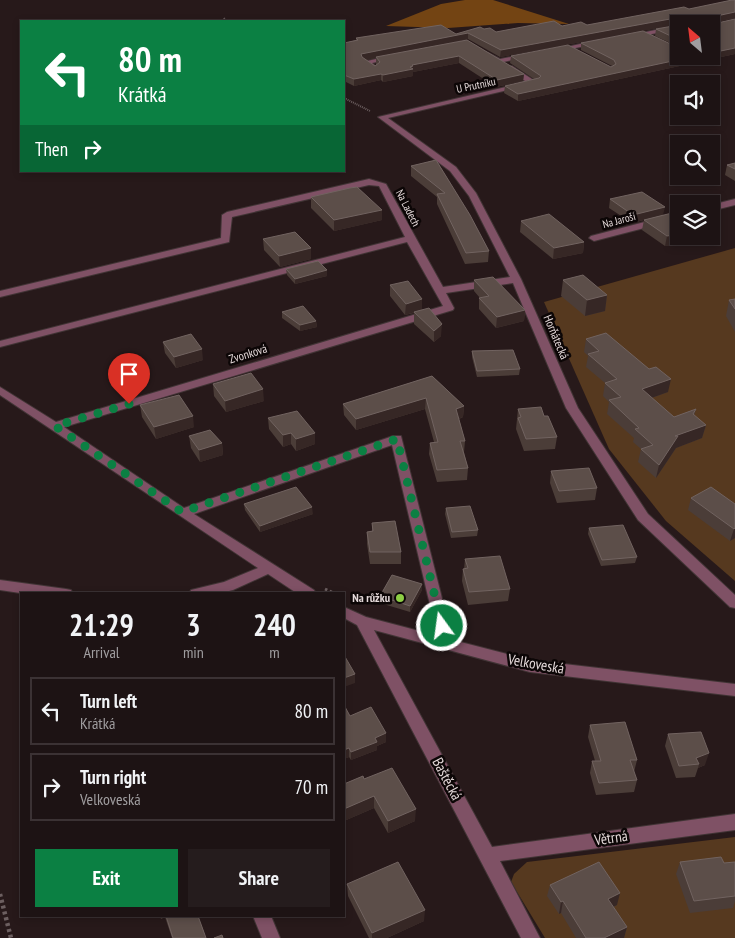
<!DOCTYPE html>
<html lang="en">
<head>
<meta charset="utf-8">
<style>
  :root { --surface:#1d1314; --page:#251c1d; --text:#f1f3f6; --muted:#a09ea0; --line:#3b3234; --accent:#0b8043 }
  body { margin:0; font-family:"PT Sans Narrow",sans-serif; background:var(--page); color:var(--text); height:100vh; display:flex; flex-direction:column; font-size:19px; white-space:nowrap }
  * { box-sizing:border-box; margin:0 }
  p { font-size:16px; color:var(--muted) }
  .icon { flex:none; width:28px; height:28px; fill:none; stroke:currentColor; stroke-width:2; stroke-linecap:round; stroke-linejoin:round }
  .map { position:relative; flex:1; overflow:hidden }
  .panel { position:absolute; left:20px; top:592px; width:325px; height:325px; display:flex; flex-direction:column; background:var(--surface); border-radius:0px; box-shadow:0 2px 8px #0003,0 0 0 1px var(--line) }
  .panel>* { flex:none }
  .top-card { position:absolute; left:20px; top:20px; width:325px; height:152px; border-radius:0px; box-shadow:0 2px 8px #0003,0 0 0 1px var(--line); background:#0b8043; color:#fff; overflow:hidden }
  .needle { width:32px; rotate:332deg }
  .controls { position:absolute; left:670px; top:15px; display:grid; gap:10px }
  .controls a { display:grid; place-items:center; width:50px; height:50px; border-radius:0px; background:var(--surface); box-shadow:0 2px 8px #0003,0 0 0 1px var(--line); font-size:25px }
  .pin { position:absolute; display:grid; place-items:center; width:42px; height:42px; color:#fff; margin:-51px -21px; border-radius:50% 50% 50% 0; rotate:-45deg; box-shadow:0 0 5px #0007 }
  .pin .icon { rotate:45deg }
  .me { position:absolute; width:55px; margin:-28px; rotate:346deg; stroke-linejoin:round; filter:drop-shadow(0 0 4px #0008) }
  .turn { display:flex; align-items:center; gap:18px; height:105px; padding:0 15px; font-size:22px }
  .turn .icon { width:65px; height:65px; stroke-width:2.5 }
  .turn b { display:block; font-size:35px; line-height:42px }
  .then { display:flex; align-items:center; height:48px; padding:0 15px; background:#0003; gap:10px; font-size:19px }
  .eta { display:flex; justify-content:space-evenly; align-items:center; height:85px; text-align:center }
  .eta b { font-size:30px; font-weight:700; line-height:35px }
  .button { display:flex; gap:10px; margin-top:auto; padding:10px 15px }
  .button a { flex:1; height:58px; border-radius:0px; background:var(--accent); color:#fff; font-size:20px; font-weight:700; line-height:58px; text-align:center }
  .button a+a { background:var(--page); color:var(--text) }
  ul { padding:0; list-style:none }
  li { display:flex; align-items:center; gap:15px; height:68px; margin:0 10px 8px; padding:0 5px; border:2px solid var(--line); border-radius:0px }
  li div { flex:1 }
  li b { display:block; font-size:19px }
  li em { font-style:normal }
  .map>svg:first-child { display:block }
  .green { fill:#56391f }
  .forest { fill:#734413 }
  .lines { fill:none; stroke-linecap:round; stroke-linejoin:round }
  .minor-casing { stroke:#413435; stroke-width:2 }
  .path-far2 { stroke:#6c5f60; stroke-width:2; stroke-dasharray:1 1; stroke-linecap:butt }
  .path-far1 { stroke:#6c5f60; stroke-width:3; stroke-dasharray:2.5 2.5; stroke-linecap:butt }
  .path { stroke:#6c5f60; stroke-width:4.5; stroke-dasharray:3 3; stroke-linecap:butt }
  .minor { fill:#7f5165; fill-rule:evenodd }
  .wall { fill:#4b3d38; fill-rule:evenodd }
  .shaded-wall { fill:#362725 }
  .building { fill:#5c4e49; stroke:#716360 }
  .route { stroke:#0b8043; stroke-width:9; stroke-dasharray:0 16.2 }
  .poi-dot { fill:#8dce44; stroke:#0c0606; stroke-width:2 }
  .labels { text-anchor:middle; stroke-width:5; stroke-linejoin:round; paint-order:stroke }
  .far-street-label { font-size:11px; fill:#e4d9d9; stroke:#0c0606 }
  .street-label { font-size:12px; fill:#e4d9d9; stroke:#0c0606 }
  .poi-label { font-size:12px; font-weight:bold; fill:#e4d9d9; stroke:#0c0606; text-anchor:end }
  .near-street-label { font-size:15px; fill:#e4d9d9; stroke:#0c0606 }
</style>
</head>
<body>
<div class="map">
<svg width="735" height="938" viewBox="0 0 735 938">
  <rect width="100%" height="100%" fill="#27191a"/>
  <g class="green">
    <polygon points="735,248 735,581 666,521 609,449 544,302"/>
    <polygon points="735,837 735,938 545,938 511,882 514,874 527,862"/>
  </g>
  <polygon class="forest" points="465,0 493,0 569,24 518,23 448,28 386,26 441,4"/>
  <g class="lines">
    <g class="minor-casing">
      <g id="minor">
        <polygon points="679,25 679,29 630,38 627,36"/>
        <polygon points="598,40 601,42 600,43 556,52 553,50"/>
        <polygon points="484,53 488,53 500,59 526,54 530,56 499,63 484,55"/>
        <polygon points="393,55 395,56 395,58 372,63 378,69 374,71 363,62"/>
        <polygon points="506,66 512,66 538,83 388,118 456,167 476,193 521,279 578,408 648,514 735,595 735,608 730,607 638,520 566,408 513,283 446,293 454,308 453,310 64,427 184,508 393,436 401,436 449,626 445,638 530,660 735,684 735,696 530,672 374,630 492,847 735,814 735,830 500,861 540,938 521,938 357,625 344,618 344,607 366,617 431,634 435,626 392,445 194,514 314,590 316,594 298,594 268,574 233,590 217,594 189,594 191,590 224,582 258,568 0,395 0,387 56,422 443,306 407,242 0,347 0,341 405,237 379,186 369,185 232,217 229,242 0,297 0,291 221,238 222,215 227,212 369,179 386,184 443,287 510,277 469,196 450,171 378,117 527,82 506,70"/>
        <polygon points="735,199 735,205 711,211 711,205"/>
        <polygon points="679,213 679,219 594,241 589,238 591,236"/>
        <polygon points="0,580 66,589 71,590 73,594 27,594 0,590"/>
        <polygon points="253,916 271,916 280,938 262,938"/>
      </g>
    </g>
    <g class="path-far2">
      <polyline points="224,18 226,21"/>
      <polyline points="344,98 370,111"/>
    </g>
    <polyline class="path-far1" points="325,589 336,594"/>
    <polyline class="path" points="0,894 11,938"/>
    <use href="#minor" class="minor"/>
  </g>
  <g class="wall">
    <path d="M735,0v18l-24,5 2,1 22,-5v35l-217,47 -14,-8 1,-7 29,-7 -24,-16 1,-7 100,11 1,-1 -31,-16v-7l98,13 32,-32h-32l-179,33 -32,-18 -62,13 61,-12 57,34 -1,7 -27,6 -37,-24 -46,9v4l-30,6 -2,-2 -27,6 -10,-5v-38l12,-3v-2l100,-4 28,-5 12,3 66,-6 25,-1 102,-16zM376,58v7l-1,1 -9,-6z"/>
    <polygon points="679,25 679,47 655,36 656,29"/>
    <polygon points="436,160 489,251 488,262 465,264 437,204 437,197 411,176 411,166"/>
    <polygon points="735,163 735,181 725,175 727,165"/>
    <polygon points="311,197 382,220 334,231 311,208"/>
    <polygon points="610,199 664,215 679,236 692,236 690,243 665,246 642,230 644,220 632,223 609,208"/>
    <polygon points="521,221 584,242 583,253 553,259 520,232"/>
    <polygon points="263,239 311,259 280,267 264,250"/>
    <polygon points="286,269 327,276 295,284 287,275"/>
    <polygon points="474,280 525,310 524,321 496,328 479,309 479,298 480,298 474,291"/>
    <polygon points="563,280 607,295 605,311 585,316 561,296"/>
    <polygon points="390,285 422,310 441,336 434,342 414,324 414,313 405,315 390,296"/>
    <polygon points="735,299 735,332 726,316 729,300"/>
    <polygon points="282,312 316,321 317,327 300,331 282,318"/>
    <polygon points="586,339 668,392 652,398 674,417 696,409 694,416 706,425 702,438 676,448 656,478 638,462 641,449 633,442 634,438 607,414 609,402 603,396 605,383 586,367 588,356 584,352"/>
    <polygon points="163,342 203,360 176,368 165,353"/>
    <polygon points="472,351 520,369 519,375 477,377 472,357"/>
    <polygon points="432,376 464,406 463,417 459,419 465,441 464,452 468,468 467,480 437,482 429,454 430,443 434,442 425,409 356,430 344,415 343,404"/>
    <polygon points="213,384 264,401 226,412 214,396"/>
    <polygon points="140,405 194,427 156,439 142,417"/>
    <polygon points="518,409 544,416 557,437 555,449 524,451 516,429"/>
    <polygon points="268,418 315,444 296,451 291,444 283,447 269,429"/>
    <polygon points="189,436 222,443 223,455 200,462 191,448"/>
    <polygon points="551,471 597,488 595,500 557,503 550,483"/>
    <polygon points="691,498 735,504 735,538 730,541 688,510"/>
    <polygon points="244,504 313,514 260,532 245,510"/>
    <polygon points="446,508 478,530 477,536 451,538 445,514"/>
    <polygon points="372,523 401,552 401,564 370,564 367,544 367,532 372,531"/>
    <polygon points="589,528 637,557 635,563 601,566 588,534"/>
    <polygon points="465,559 510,589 508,601 468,605 462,581 463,569 464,569"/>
    <polygon points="422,590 410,612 380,603 380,596"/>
    <polygon points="350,716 386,733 386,742 377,746 377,750 351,760 349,757 344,759"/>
    <polygon points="590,725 637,760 634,772 637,780 634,792 596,795 590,773 592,761 595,761 588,737"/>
    <polygon points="668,734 705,765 698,768 695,777 676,778 665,746"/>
    <polygon points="364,779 415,821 388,833 374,808 344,821 344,784"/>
    <polygon points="680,862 724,863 735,862 735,901 733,908 690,913 676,874"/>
    <polygon points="347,884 424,921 387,938 369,938 348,896"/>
    <polygon points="550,885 617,905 614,907 627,927 624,938 576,938 561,913 559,914 547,896"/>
    <polygon points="160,916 198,916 206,938 172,938 165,917 161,919"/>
  </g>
  <g class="shaded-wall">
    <polygon points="735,12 735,18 711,23 712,17"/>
    <polygon points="681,17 680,24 500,57 501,50"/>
    <polygon points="468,33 468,39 361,61 361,54"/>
    <polygon points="735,48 735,54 518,101 518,94 696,56 711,56 711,53"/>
    <polygon points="459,56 459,63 413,72 413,76 383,82 383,75 412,65"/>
    <polygon points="381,74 381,80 354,86 354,79"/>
    <polygon points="524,74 523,81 496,87 497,80"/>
    <polygon points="665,207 663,215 632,223 633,215"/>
    <polygon points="382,210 382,220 334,231 334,220"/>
    <polygon points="679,234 679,236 692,236 690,243 665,246 667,236"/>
    <polygon points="584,242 583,253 553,259 554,248"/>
    <polygon points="311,248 311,259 280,267 279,256"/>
    <polygon points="327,270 327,276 295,284 295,279"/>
    <polygon points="607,295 605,311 585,316 587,300"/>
    <polygon points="422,299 422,310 405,315 406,304"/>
    <polygon points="525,310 524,321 496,328 497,317"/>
    <polygon points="316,321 317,327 300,331 300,325"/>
    <polygon points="442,324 441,336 434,342 434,331"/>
    <polygon points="202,349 203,360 176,368 174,357"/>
    <polygon points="671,379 668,392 640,402 642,389"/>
    <polygon points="263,389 264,401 226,412 225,401"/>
    <polygon points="426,398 425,409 356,430 356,419"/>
    <polygon points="464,406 463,417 455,420 456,409"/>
    <polygon points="193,416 194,427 156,439 154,427"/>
    <polygon points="706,425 702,438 676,448 656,478 659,465 675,436"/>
    <polygon points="291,433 291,444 283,447 283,435"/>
    <polygon points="315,433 315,444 296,451 296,439"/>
    <polygon points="222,443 223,455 200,462 199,450"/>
    <polygon points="312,507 313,514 260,532 260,526"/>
    <polygon points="735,528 735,538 730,541 734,529"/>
    <polygon points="422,584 422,590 410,612 410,606"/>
    <polygon points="355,674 355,683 344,687 344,678"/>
    <polygon points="386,733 386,742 377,746 377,750 351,760 351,752 375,738"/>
    <polygon points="349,748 349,757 344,759 344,750"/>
    <polygon points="709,753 705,765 698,768 699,764 696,758"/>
    <polygon points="374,796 374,808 344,821 344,809"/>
    <polygon points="416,809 415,821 388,833 388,821"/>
    <polygon points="620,893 617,905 605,911 608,899"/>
    <polygon points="563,901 561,913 559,914 561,902"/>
    <polygon points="425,910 424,921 387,938 372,938 372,933"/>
    <polygon points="627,927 624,938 604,938"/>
  </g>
  <g class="building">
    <polygon points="732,0 735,0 735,12 712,17 710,23 713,24 735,19 735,48 711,53 711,24 681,24 681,17 501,50 468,33 361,54 362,57 375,66 380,62 376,57 467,40 524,74 497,80 459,56 412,65 413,66 410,67 413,69 383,75 381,74 354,79 344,75 344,43 358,40 356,38 441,25 456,34 480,27 484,29 490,28 496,32 554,21 562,26 581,22 587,25 684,7 689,9"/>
    <polygon points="679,25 679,40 656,29"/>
    <polygon points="643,31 679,48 679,56 696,56 518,94 505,86 539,78 541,76 511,56 568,45 611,67 616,64 614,60 581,43"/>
    <polygon points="436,160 470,215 489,251 466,253 437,194 445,193 411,166"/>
    <polygon points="735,163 735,169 727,165"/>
    <polygon points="357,187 382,210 334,220 311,197 350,188"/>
    <polygon points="642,192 665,207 633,215 610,199"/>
    <polygon points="676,212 679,214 679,234 667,236 644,220"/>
    <polygon points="549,214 584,242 554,248 521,221"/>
    <polygon points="295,232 311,248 279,256 263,239"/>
    <polygon points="318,261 327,270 295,279 286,269"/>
    <polygon points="583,275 607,295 587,300 563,280"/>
    <polygon points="493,277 525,310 497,317 479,298 489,296 474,280"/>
    <polygon points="408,281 422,299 406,304 390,285"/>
    <polygon points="735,299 735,309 729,300"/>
    <polygon points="303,306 316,321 300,325 282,312"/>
    <polygon points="429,308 442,324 434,331 414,312"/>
    <polygon points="606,333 649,369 656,367 671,379 642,389 674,417 696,409 693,414 706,425 675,436 678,436 659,465 641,449 653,445 635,429 639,428 609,400 621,397 605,383 617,379 588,354 599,351 586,339"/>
    <polygon points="191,334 202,349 174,357 163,342"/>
    <polygon points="513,350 520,369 477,371 472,351"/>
    <polygon points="251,373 263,389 225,401 213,384"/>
    <polygon points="432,376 464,406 456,409 465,441 460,441 468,468 437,470 430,443 438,442 426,398 356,419 343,404"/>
    <polygon points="179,395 193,416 154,427 140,405"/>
    <polygon points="541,407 544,416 548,416 557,437 526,439 518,418 521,417 518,409"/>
    <polygon points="297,411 315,433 296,439 291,433 283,435 268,418"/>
    <polygon points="210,430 222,443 199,450 189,436"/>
    <polygon points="589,468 597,488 559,491 551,471"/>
    <polygon points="296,487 312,507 260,526 244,504"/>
    <polygon points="711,487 735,504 735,528 734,529 691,498"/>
    <polygon points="470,506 478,530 452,532 446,508"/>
    <polygon points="395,521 401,552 370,552 367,532 373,531 372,523"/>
    <polygon points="623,525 637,557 602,560 589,528"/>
    <polygon points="500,556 510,589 469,592 463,569 468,568 465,559"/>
    <polygon points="392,575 422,584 410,606 380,596"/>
    <polygon points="344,655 355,674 344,678"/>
    <polygon points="344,705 350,716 371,707 386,733 375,738 377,742 351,752 349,748 344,750"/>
    <polygon points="625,722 637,760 630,760 637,780 599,783 592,761 601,761 590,725"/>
    <polygon points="701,732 709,753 696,758 699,764 679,766 668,734"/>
    <polygon points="392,768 416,809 388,821 374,796 344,809 344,784 363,776 364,779"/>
    <polygon points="721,857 724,863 735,862 735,896 694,901 680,862"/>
    <polygon points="398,862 425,910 372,933 347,884"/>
    <polygon points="599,862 620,893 608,899 627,927 604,938 586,938 563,901 561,902 550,885"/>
    <polygon points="166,916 198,916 206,938 173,938"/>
    <polygon points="222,935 223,938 214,938"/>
  </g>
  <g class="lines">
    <polyline class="route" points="129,404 55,426 182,512 397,439 442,626"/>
  </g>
  <circle class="poi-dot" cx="400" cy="598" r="5"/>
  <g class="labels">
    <g class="far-street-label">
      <text transform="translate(476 85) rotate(-12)" y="4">U Prutníku</text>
      <text transform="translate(408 208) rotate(63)" y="4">Na Ladech</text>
      <text transform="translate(619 220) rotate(-15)" y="4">Na Jaroši</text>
    </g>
    <g class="street-label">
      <text transform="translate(556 337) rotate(67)" y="4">Horňátecká</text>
      <text transform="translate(248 354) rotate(-17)" y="4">Zvonková</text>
    </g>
    <g class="poi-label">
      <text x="390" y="602">Na růžku</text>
    </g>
    <g class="near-street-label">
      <text transform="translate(536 664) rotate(10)" y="5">Velkoveská</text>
      <text transform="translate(447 779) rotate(62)" y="5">Baštěcká</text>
      <text transform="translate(611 838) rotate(-8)" y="5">Větrná</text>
    </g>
  </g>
</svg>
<div class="controls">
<a><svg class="needle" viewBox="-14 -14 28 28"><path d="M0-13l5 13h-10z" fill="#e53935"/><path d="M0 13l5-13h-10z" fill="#a09ea0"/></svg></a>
<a><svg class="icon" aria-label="sound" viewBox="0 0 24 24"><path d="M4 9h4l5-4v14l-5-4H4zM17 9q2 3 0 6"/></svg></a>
<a><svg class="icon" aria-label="search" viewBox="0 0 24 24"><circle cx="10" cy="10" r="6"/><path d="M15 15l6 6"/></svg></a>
<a><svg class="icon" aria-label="layers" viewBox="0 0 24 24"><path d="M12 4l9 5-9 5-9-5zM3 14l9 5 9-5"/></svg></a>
</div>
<div class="pin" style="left:129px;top:404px;background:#d93025"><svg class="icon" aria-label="arrive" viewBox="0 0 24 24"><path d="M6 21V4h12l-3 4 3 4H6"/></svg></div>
<svg class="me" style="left:442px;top:626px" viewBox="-20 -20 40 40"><circle r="17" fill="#0b8043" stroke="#fff" stroke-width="3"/><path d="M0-11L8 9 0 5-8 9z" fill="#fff"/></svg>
<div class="top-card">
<div class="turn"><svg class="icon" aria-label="left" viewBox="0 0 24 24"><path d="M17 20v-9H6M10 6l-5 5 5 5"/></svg><div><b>80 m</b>Krátká</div></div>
<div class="then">Then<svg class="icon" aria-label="right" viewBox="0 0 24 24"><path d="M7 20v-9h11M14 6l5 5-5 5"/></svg></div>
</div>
<section class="panel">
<div class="eta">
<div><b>21:29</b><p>Arrival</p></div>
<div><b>3</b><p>min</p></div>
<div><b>240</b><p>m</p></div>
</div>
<ul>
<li><svg class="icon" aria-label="left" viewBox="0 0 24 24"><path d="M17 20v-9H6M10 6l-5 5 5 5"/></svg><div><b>Turn left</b><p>Krátká</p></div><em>80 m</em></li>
<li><svg class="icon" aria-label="right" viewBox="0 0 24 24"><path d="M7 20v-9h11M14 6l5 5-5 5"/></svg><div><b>Turn right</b><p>Velkoveská</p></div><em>70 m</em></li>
</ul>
<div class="button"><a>Exit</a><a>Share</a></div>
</section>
</div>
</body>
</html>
